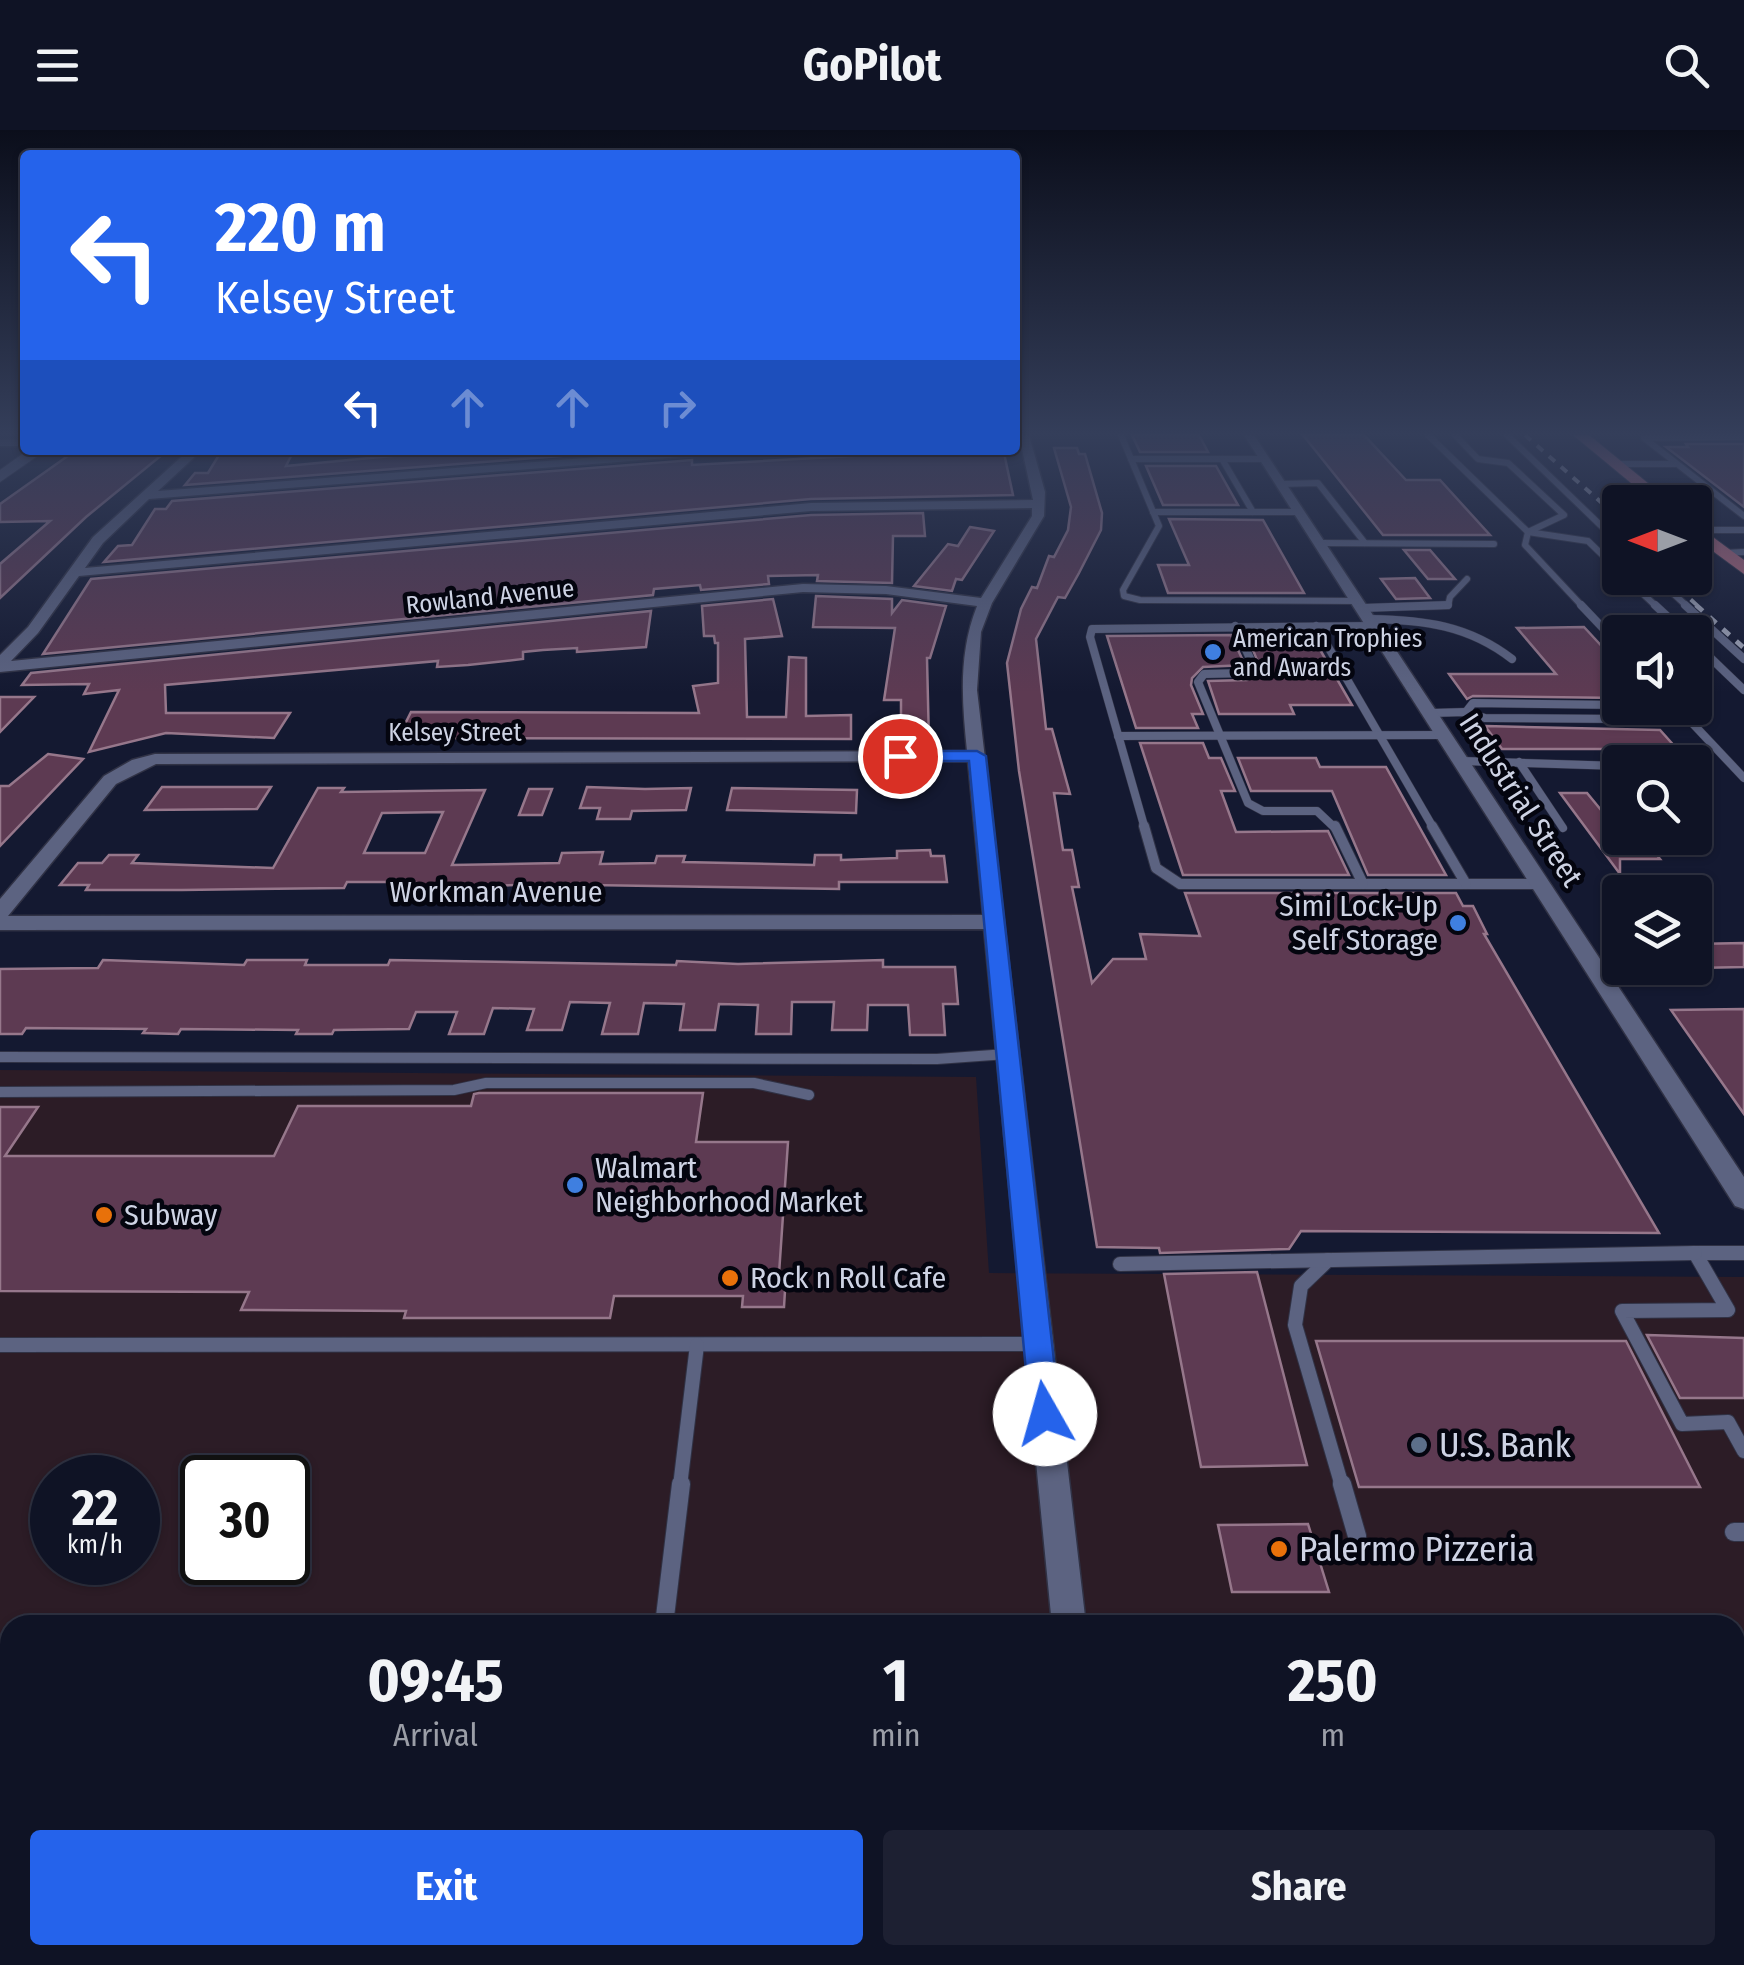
<!DOCTYPE html>
<html lang="en">
<head>
<meta charset="utf-8">
<style>
  :root { --surface:#0f1325; --page:#1d2032; --text:#f1f3f6; --muted:#9b9ea7; --line:#2f3242; --accent:#2563eb }
  body { margin:0; font-family:"Fira Sans Condensed",sans-serif; background:var(--page); color:var(--text); height:100vh; display:flex; flex-direction:column; font-size:38px; white-space:nowrap }
  * { box-sizing:border-box; margin:0 }
  p { font-size:32px; color:var(--muted) }
  .icon { flex:none; width:55px; height:55px; fill:none; stroke:currentColor; stroke-width:2; stroke-linecap:round; stroke-linejoin:round }
  .map { position:relative; flex:1; overflow:hidden }
  .details { position:absolute; left:0px; top:1485px; width:1745px; height:350px; display:flex; flex-direction:column; background:var(--surface); border-radius:30px 30px 0 0; box-shadow:0 2px 8px #0004,0 0 0 2px var(--line) }
  .details>* { flex:none }
  .banner { position:absolute; left:20px; top:20px; width:1000px; height:305px; border-radius:10px; box-shadow:0 2px 8px #0004,0 0 0 2px var(--line); background:#2563eb; color:#fff; overflow:hidden }
  .needle { width:65px; rotate:270deg }
  .fabs { position:absolute; left:1602px; top:355px; display:grid; gap:20px }
  .fabs a { display:grid; place-items:center; width:110px; height:110px; border-radius:10px; background:var(--surface); box-shadow:0 2px 8px #0004,0 0 0 2px var(--line); font-size:50px }
  .speed { position:absolute; left:30px; top:1325px; display:flex; gap:20px; font-size:50px; font-weight:700; text-align:center }
  .speed>* { display:grid; place-content:center; width:130px; height:130px; border-radius:50%; background:var(--surface); box-shadow:0 2px 8px #0004,0 0 0 2px var(--line); line-height:1 }
  .speed small { font-size:25px; font-weight:400 }
  .speed .limit { border:5px solid #111; border-radius:15px; background:#fff; color:#111 }
  .pin { position:absolute; display:grid; place-items:center; width:85px; height:85px; color:#fff; margin:-42px; border:5px solid #fff; border-radius:50%; box-shadow:0 2px 10px #0007 }
  .me { position:absolute; width:110px; margin:-55px; rotate:353deg; stroke-linejoin:round; filter:drop-shadow(0 0 8px #0008) }
  .turn { display:flex; align-items:center; gap:35px; height:210px; padding:0 30px; font-size:45px }
  .turn .icon { width:130px; height:130px; stroke-width:2.5 }
  .turn b { display:block; font-size:70px; line-height:85px }
  .lanes { display:flex; align-items:center; height:95px; padding:0 30px; background:#0003; justify-content:center; gap:50px; direction:ltr }
  .lanes .off { opacity:.35 }
  .eta { display:flex; justify-content:space-evenly; align-items:center; height:170px; text-align:center }
  .eta b { font-size:60px; font-weight:700; line-height:70px }
  .button { display:flex; gap:20px; margin-top:auto; padding:20px 30px }
  .button a { flex:1; height:115px; border-radius:10px; background:var(--accent); color:#fff; font-size:40px; font-weight:700; line-height:115px; text-align:center }
  .button a+a { background:var(--page); color:var(--text) }
  header { display:flex; justify-content:space-between; align-items:center; height:130px; padding:0 30px; background:var(--surface); font-size:45px; font-weight:700 }
  .map>svg:first-child { display:block }
  .commercial { fill:#2c1c26; fill-rule:evenodd }
  .building { fill:#5d3a52; stroke:#96778b; stroke-width:2.5; fill-rule:evenodd }
  .lines { fill:none; stroke-linecap:round; stroke-linejoin:round }
  .lane-far4-casing { stroke:#303245; stroke-width:8 }
  .lane-far3-casing { stroke:#303245; stroke-width:9 }
  .lane-far2-casing { stroke:#303245; stroke-width:12 }
  .lane-far1-casing { stroke:#303245; stroke-width:16 }
  .lane-casing { stroke:#303245; stroke-width:20 }
  .street-casing { stroke:#303245; stroke-width:3 }
  .secondary-casing { stroke:#303245; stroke-width:2 }
  .primary-casing { stroke:#303245; stroke-width:2 }
  .lane-far4 { stroke:#5c6381; stroke-width:6 }
  .lane-far3 { stroke:#5c6381; stroke-width:8 }
  .lane-far2 { stroke:#5c6381; stroke-width:10 }
  .lane-far1 { stroke:#5c6381; stroke-width:14 }
  .lane { stroke:#5c6381; stroke-width:18 }
  .street { fill:#5c6381; fill-rule:evenodd }
  .secondary { fill:#5c6381; fill-rule:evenodd }
  .primary { fill:#ae677a; fill-rule:evenodd }
  .rail-far1 { stroke:#9da2b5; stroke-width:4; stroke-dasharray:8 8; stroke-linecap:butt }
  .rail { stroke:#9da2b5; stroke-width:5; stroke-dasharray:9 9; stroke-linecap:butt }
  .route { fill:#2563eb; stroke:#184099; stroke-width:2.5 }
  .shop-dot { fill:#3f7fe0; stroke:#04050f; stroke-width:4 }
  .food-dot { fill:#e8710a; stroke:#04050f; stroke-width:4 }
  .service-dot { fill:#5c6f8a; stroke:#04050f; stroke-width:4 }
  .labels { text-anchor:middle; stroke-width:9; stroke-linejoin:round; paint-order:stroke }
  .far-street-label { font-size:25px; fill:#ced3e4; stroke:#04050f }
  .far-poi-label { font-size:25px; fill:#ced3e4; stroke:#04050f; text-anchor:start }
  .street-label { font-size:30px; fill:#ced3e4; stroke:#04050f }
  .poi-label { font-size:30px; fill:#ced3e4; stroke:#04050f; text-anchor:start }
  .near-poi-label { font-size:35px; fill:#ced3e4; stroke:#04050f; text-anchor:start }
</style>
</head>
<body>
<header><svg class="icon" aria-label="menu" viewBox="0 0 24 24"><path d="M4 6h16M4 12h16M4 18h16"/></svg>GoPilot<svg class="icon" aria-label="search" viewBox="0 0 24 24"><circle cx="10" cy="10" r="6"/><path d="M15 15l6 6"/></svg></header>
<div class="map">
<svg width="1744" height="1835" viewBox="0 0 1744 1835">
  <rect width="100%" height="100%" fill="#141931"/>
  <path class="commercial" d="M0,940l976,7 13,196 755,4v688h-1744zM52,1348h86v84h-86zM202,1348h86v84h-86zM10,1495h1725v330h-1725z"/>
  <g class="building">
    <polygon points="1132,305 1199,305 1208,322 1140,322"/>
    <polygon points="1303,305 1364,305 1406,350 1440,350 1490,405 1383,405"/>
    <polygon points="1686,314 1744,314 1744,377 1666,317 1688,317"/>
    <polygon points="1054,318 1077,318 1079,324 1085,324 1102,383 1101,400 1079,443 1065,468 1058,467 1036,509 1046,599 1052,599 1070,664 1054,663 1063,720 1072,720 1079,757 1072,757 1092,853 1113,829 1146,829 1140,804 1200,806 1185,763 1456,763 1463,776 1473,776 1487,804 1484,804 1659,1103 1301,1101 1289,1119 1160,1123 1159,1118 1097,1117 1019,641 1007,533 1021,479 1032,457 1037,458 1049,426 1054,427 1068,400 1071,377"/>
    <polygon points="222,320 294,320 286,336 454,320 639,320 185,355 195,343 208,343"/>
    <polygon points="941,321 1004,323 1013,365 811,369 104,432 118,416 132,415 155,379 166,379 172,371 692,330 692,335"/>
    <polygon points="72,323 163,324 86,387 0,468 0,434 50,391 0,392 0,374"/>
    <polygon points="1146,336 1216,336 1238,375 1163,375"/>
    <polygon points="923,383 925,406 893,406 892,453 817,451 818,445 768,446 769,454 701,460 700,455 654,459 653,465 43,524 91,449 811,385"/>
    <polygon points="1169,389 1263,390 1304,463 1168,463 1158,435 1189,435"/>
    <polygon points="970,397 994,401 962,450 956,449 952,461 914,456 948,414 958,416"/>
    <polygon points="1404,420 1430,420 1455,449 1428,449"/>
    <polygon points="1415,448 1430,468 1396,469 1381,449"/>
    <polygon points="816,466 892,469 892,483 902,470 946,476 930,528 927,528 929,613 901,613 901,570 884,570 895,498 813,497"/>
    <polygon points="773,469 782,506 745,509 747,587 786,587 789,527 806,528 806,586 851,585 851,609 398,608 411,582 699,583 693,556 718,553 718,513 715,513 714,506 704,506 702,476"/>
    <polygon points="651,481 646,517 577,522 577,518 543,520 523,522 523,529 468,535 437,537 438,531 165,555 166,583 290,583 274,608 166,603 89,622 119,560 84,564 89,554 22,555 31,543"/>
    <polygon points="1584,497 1620,536 1620,568 1473,566 1467,569 1449,544 1556,544 1517,498"/>
    <polygon points="1311,504 1352,575 1290,575 1294,584 1219,584 1208,551 1247,550 1261,540 1247,505"/>
    <polygon points="1231,505 1245,535 1203,537 1192,548 1191,555 1203,584 1192,584 1198,598 1136,598 1107,506"/>
    <polygon points="0,567 34,567 0,602"/>
    <polygon points="1485,596 1660,600 1677,619 1502,619"/>
    <polygon points="1140,613 1203,613 1209,628 1221,628 1235,661 1221,661 1236,702 1328,701 1349,745 1183,745"/>
    <polygon points="48,624 83,629 0,716 0,656 9,656"/>
    <polygon points="1238,628 1316,628 1320,637 1386,637 1446,745 1368,745 1332,661 1251,661"/>
    <polygon points="162,657 271,657 257,679 145,680"/>
    <polygon points="587,657 645,659 691,658 686,680 632,681 630,689 597,689 600,678 580,678"/>
    <path d="M318,658h26l-3,4 144,-2 -33,75 107,-2 3,-10 41,-1 -3,12 55,-1 2,-7h28l-2,6 131,3 1,-10h26v5l56,-2v-7l33,-1 1,6h13l3,26h-108v7l-249,-4 -2,6h-38l2,-7 -138,4 2,-5 -27,-1h-42l-3,6 -162,2h-96l3,-5h-29l18,-22h24l7,-8h29l-6,8 141,5zM443,682l-18,41h-61l18,-40z"/>
    <polygon points="732,658 857,660 856,683 727,680"/>
    <polygon points="529,659 552,659 542,685 519,685"/>
    <polygon points="1560,663 1587,663 1606,686 1620,686 1620,708 1643,708 1660,729 1620,729 1620,744"/>
    <polygon points="1744,813 1744,837 1695,838 1695,814"/>
    <polygon points="103,830 244,835 247,830 307,830 305,835 388,835 390,830 676,835 677,831 738,834 883,830 883,837 955,837 958,874 943,874 945,905 910,905 908,875 868,875 867,900 832,900 834,872 792,872 791,904 756,904 758,875 719,874 715,900 680,900 684,874 644,873 638,904 602,904 610,873 570,872 562,900 527,900 534,879 493,878 484,904 449,904 457,882 416,882 409,899 334,900 332,904 296,904 298,900 181,899 178,904 143,903 146,899 26,898 22,904 0,904 0,839 98,838"/>
    <polygon points="1744,879 1744,984 1671,880"/>
    <polygon points="479,963 703,963 696,1012 788,1012 779,1144 786,1144 784,1177 742,1177 743,1166 614,1166 610,1188 404,1188 406,1181 241,1180 249,1162 0,1161 0,977 38,977 5,1026 274,1026 298,976 471,976 474,964"/>
    <polygon points="1257,1142 1307,1335 1201,1337 1164,1144"/>
    <polygon points="1647,1205 1744,1208 1744,1268 1680,1268"/>
    <polygon points="1316,1211 1626,1211 1700,1357 1359,1357"/>
    <polygon points="1308,1394 1329,1462 1232,1462 1218,1395"/>
  </g>
  <g class="lines">
    <g class="lane-far4-casing">
      <g id="lane-far4">
        <polyline points="1121,305 1159,396 1123,460 1124,466 1140,470 1358,471"/>
        <polyline points="1428,305 1528,402 1588,411 1620,442"/>
        <polyline points="1455,305 1478,329 1508,333 1564,385 1528,402"/>
        <polyline points="1507,305 1620,414"/>
        <polyline points="1744,307 1644,308 1744,386"/>
        <polyline points="1131,329 1265,329"/>
        <polyline points="1222,329 1253,382"/>
        <polyline points="1617,334 1675,334"/>
        <polyline points="1281,354 1318,353 1365,413"/>
        <polyline points="1153,382 1300,382"/>
        <polyline points="1697,400 1744,400"/>
        <polyline points="1528,402 1525,415 1583,477"/>
        <polyline points="1320,413 1494,414"/>
        <polyline points="1724,423 1744,422"/>
        <polyline points="1626,448 1657,477"/>
        <polyline points="1656,448 1688,477"/>
        <polyline points="1397,477 1448,476 1450,467 1467,449"/>
      </g>
    </g>
    <g class="lane-far3-casing">
      <g id="lane-far3">
        <polyline points="1581,475 1620,516"/>
        <polyline points="1655,475 1684,502"/>
        <polyline points="1685,475 1744,529"/>
        <polyline points="1363,478 1448,475"/>
        <path d="M1370,489c54,1 98,6 142,40"/>
        <polyline points="1235,496 1254,537 1246,543 1204,544 1198,552 1248,673 1263,681 1317,681 1336,699"/>
        <polyline points="1316,496 1434,699"/>
        <polyline points="1695,513 1744,560"/>
        <polyline points="1678,578 1744,648"/>
        <polyline points="1466,582 1473,573 1620,575"/>
        <polyline points="1431,583 1466,582 1485,588 1625,589 1632,585 1626,578"/>
        <polyline points="1118,606 1446,605"/>
        <polyline points="1463,631 1620,636"/>
        <polyline points="1519,632 1563,698"/>
        <polyline points="1145,699 1090,507 1092,499 1374,496"/>
      </g>
    </g>
    <g class="lane-far2-casing">
      <g id="lane-far2">
        <polyline points="1144,696 1156,738 1180,754 1543,754"/>
        <polyline points="1335,696 1363,754"/>
        <polyline points="1432,696 1466,754"/>
        <polyline points="0,927 937,929 1007,924"/>
        <polyline points="0,962 454,960 486,953 754,953 809,965"/>
      </g>
    </g>
    <g class="lane-far1-casing">
      <g id="lane-far1">
        <polyline points="1744,1123 1695,1123 1728,1180 1622,1181 1682,1294 1728,1292 1744,1321"/>
        <polyline points="1328,1130 1301,1156 1295,1195 1342,1356"/>
        <polyline points="1120,1134 1695,1123"/>
        <polyline points="0,1215 1037,1214"/>
        <polyline points="680,1356 697,1215"/>
      </g>
    </g>
    <g class="lane-casing">
      <g id="lane">
        <polyline points="1342,1354 1357,1406"/>
        <polyline points="1734,1402 1744,1402"/>
        <polyline points="664,1495 681,1354"/>
        <polyline points="1349,1825 1349,1835"/>
        <polyline points="1473,1825 1476,1835"/>
        <polyline points="910,1835 911,1825"/>
      </g>
    </g>
    <g class="street-casing">
      <g id="street">
        <path d="M1019,305h10l16,57 -1,24 -52,87 -11,29 -4,58 109,935h-34l-68,-696 -984,1v-31l104,-123 28,-16 23,-6 812,-3c-5,-50 -9,-97 10,-145l-91,-12 -83,-2 -803,80v-17l28,-28 65,-90 96,-87h13l-44,41 530,-41h49l-6,3 -582,46 -46,44 -18,25 726,-65 222,-3zM1032,378v8l-51,82 -95,-12 -83,-2 -792,77 27,-28 41,-57 732,-65zM968,631l15,154 -975,1 108,-132 40,-20z"/>
        <polygon points="1244,305 1254,305 1744,1047 1744,1079 1735,1076"/>
        <rect x="0" y="310" width="25" height="6"/>
        <polygon points="607,1825 647,1825 646,1835 606,1835"/>
      </g>
    </g>
    <g class="secondary-casing">
      <g id="secondary">
        <polygon points="28,320 46,320 0,352 0,340"/>
        <polygon points="10,1623 10,1671 0,1672 0,1624"/>
        <rect x="1735" y="1628" width="9" height="48"/>
        <rect x="0" y="1718" width="10" height="50"/>
        <rect x="1735" y="1718" width="9" height="50"/>
      </g>
    </g>
    <g class="primary-casing">
      <g id="primary">
        <polygon points="1573,305 1589,305 1671,372 1654,372"/>
        <polygon points="1695,394 1744,430 1744,444 1695,408"/>
      </g>
    </g>
    <use href="#lane-far4" class="lane-far4"/>
    <use href="#lane-far3" class="lane-far3"/>
    <use href="#lane-far2" class="lane-far2"/>
    <use href="#lane-far1" class="lane-far1"/>
    <use href="#lane" class="lane"/>
    <use href="#street" class="street"/>
    <use href="#secondary" class="secondary"/>
    <use href="#primary" class="primary"/>
    <g class="rail-far1">
      <polyline points="1525,305 1620,389"/>
      <polyline points="1667,448 1699,477"/>
    </g>
    <polyline class="rail" points="1696,475 1744,518"/>
  </g>
  <linearGradient id="sky" x2="0" y2="1"><stop stop-color="#0b0e1b"/><stop offset="0.54" stop-color="#343e5a"/><stop offset="1" stop-color="#343e5a" stop-opacity="0"/></linearGradient>
  <rect width="1744" height="562" fill="url(#sky)"/>
  <polygon class="route" points="977,621 986,626 1060,1284 1056,1295 1045,1299 1035,1295 1030,1284 969,631 900,631 892,626 900,621"/>
  <g class="shop-dot">
    <circle cx="1213" cy="522" r="10"/>
    <circle cx="1458" cy="793" r="10"/>
    <circle cx="575" cy="1055" r="10"/>
  </g>
  <g class="food-dot">
    <circle cx="104" cy="1085" r="10"/>
    <circle cx="730" cy="1148" r="10"/>
    <circle cx="1279" cy="1419" r="10"/>
  </g>
  <circle class="service-dot" cx="1419" cy="1315" r="10"/>
  <g class="labels">
    <g class="far-street-label">
      <text transform="translate(490 466) rotate(-6)" y="9">Rowland Avenue</text>
      <text x="455" y="611">Kelsey Street</text>
    </g>
    <g class="far-poi-label">
      <text x="1233" y="517">American Trophies<tspan x="1233" dy="29">and Awards</tspan></text>
    </g>
    <g class="street-label">
      <text transform="translate(1521 670) rotate(57)" y="10">Industrial Street</text>
      <text x="496" y="772">Workman Avenue</text>
    </g>
    <g class="poi-label">
      <text x="1438" y="786" text-anchor="end">Simi Lock-Up<tspan x="1438" dy="34">Self Storage</tspan></text>
      <text x="595" y="1048">Walmart<tspan x="595" dy="34">Neighborhood Market</tspan></text>
      <text x="124" y="1095">Subway</text>
      <text x="750" y="1158">Rock n Roll Cafe</text>
    </g>
    <g class="near-poi-label">
      <text x="1439" y="1327">U.S. Bank</text>
      <text x="1299" y="1431">Palermo Pizzeria</text>
    </g>
  </g>
</svg>
<div class="fabs">
<a><svg class="needle" viewBox="-14 -14 28 28"><path d="M0-13l5 13h-10z" fill="#e53935"/><path d="M0 13l5-13h-10z" fill="#9b9ea7"/></svg></a>
<a><svg class="icon" aria-label="sound" viewBox="0 0 24 24"><path d="M4 9h4l5-4v14l-5-4H4zM17 9q2 3 0 6"/></svg></a>
<a><svg class="icon" aria-label="search" viewBox="0 0 24 24"><circle cx="10" cy="10" r="6"/><path d="M15 15l6 6"/></svg></a>
<a><svg class="icon" aria-label="layers" viewBox="0 0 24 24"><path d="M12 4l9 5-9 5-9-5zM3 14l9 5 9-5"/></svg></a>
</div>
<div class="speed"><div>22<small>km/h</small></div><div class="limit">30</div></div>
<div class="pin" style="left:900px;top:626px;background:#d93025"><svg class="icon" aria-label="arrive" viewBox="0 0 24 24"><path d="M6 21V4h12l-3 4 3 4H6"/></svg></div>
<svg class="me" style="left:1045px;top:1284px" viewBox="-20 -20 40 40"><circle r="19" fill="#fff"/><path d="M0-13L10 11 0 6-10 11z" fill="#2563eb"/></svg>
<div class="banner">
<div class="turn"><svg class="icon" aria-label="left" viewBox="0 0 24 24"><path d="M17 20v-9H6M10 6l-5 5 5 5"/></svg><div><b>220 m</b>Kelsey Street</div></div>
<div class="lanes"><svg class="icon" aria-label="left" viewBox="0 0 24 24"><path d="M17 20v-9H6M10 6l-5 5 5 5"/></svg><svg class="icon off" aria-label="ahead" viewBox="0 0 24 24"><path d="M12 20V5M6 11l6-6 6 6"/></svg><svg class="icon off" aria-label="ahead" viewBox="0 0 24 24"><path d="M12 20V5M6 11l6-6 6 6"/></svg><svg class="icon off" aria-label="right" viewBox="0 0 24 24"><path d="M7 20v-9h11M14 6l5 5-5 5"/></svg></div>
</div>
<section class="details">
<div class="eta">
<div><b>09:45</b><p>Arrival</p></div>
<div><b>1</b><p>min</p></div>
<div><b>250</b><p>m</p></div>
</div>
<div class="button"><a>Exit</a><a>Share</a></div>
</section>
</div>
</body>
</html>
